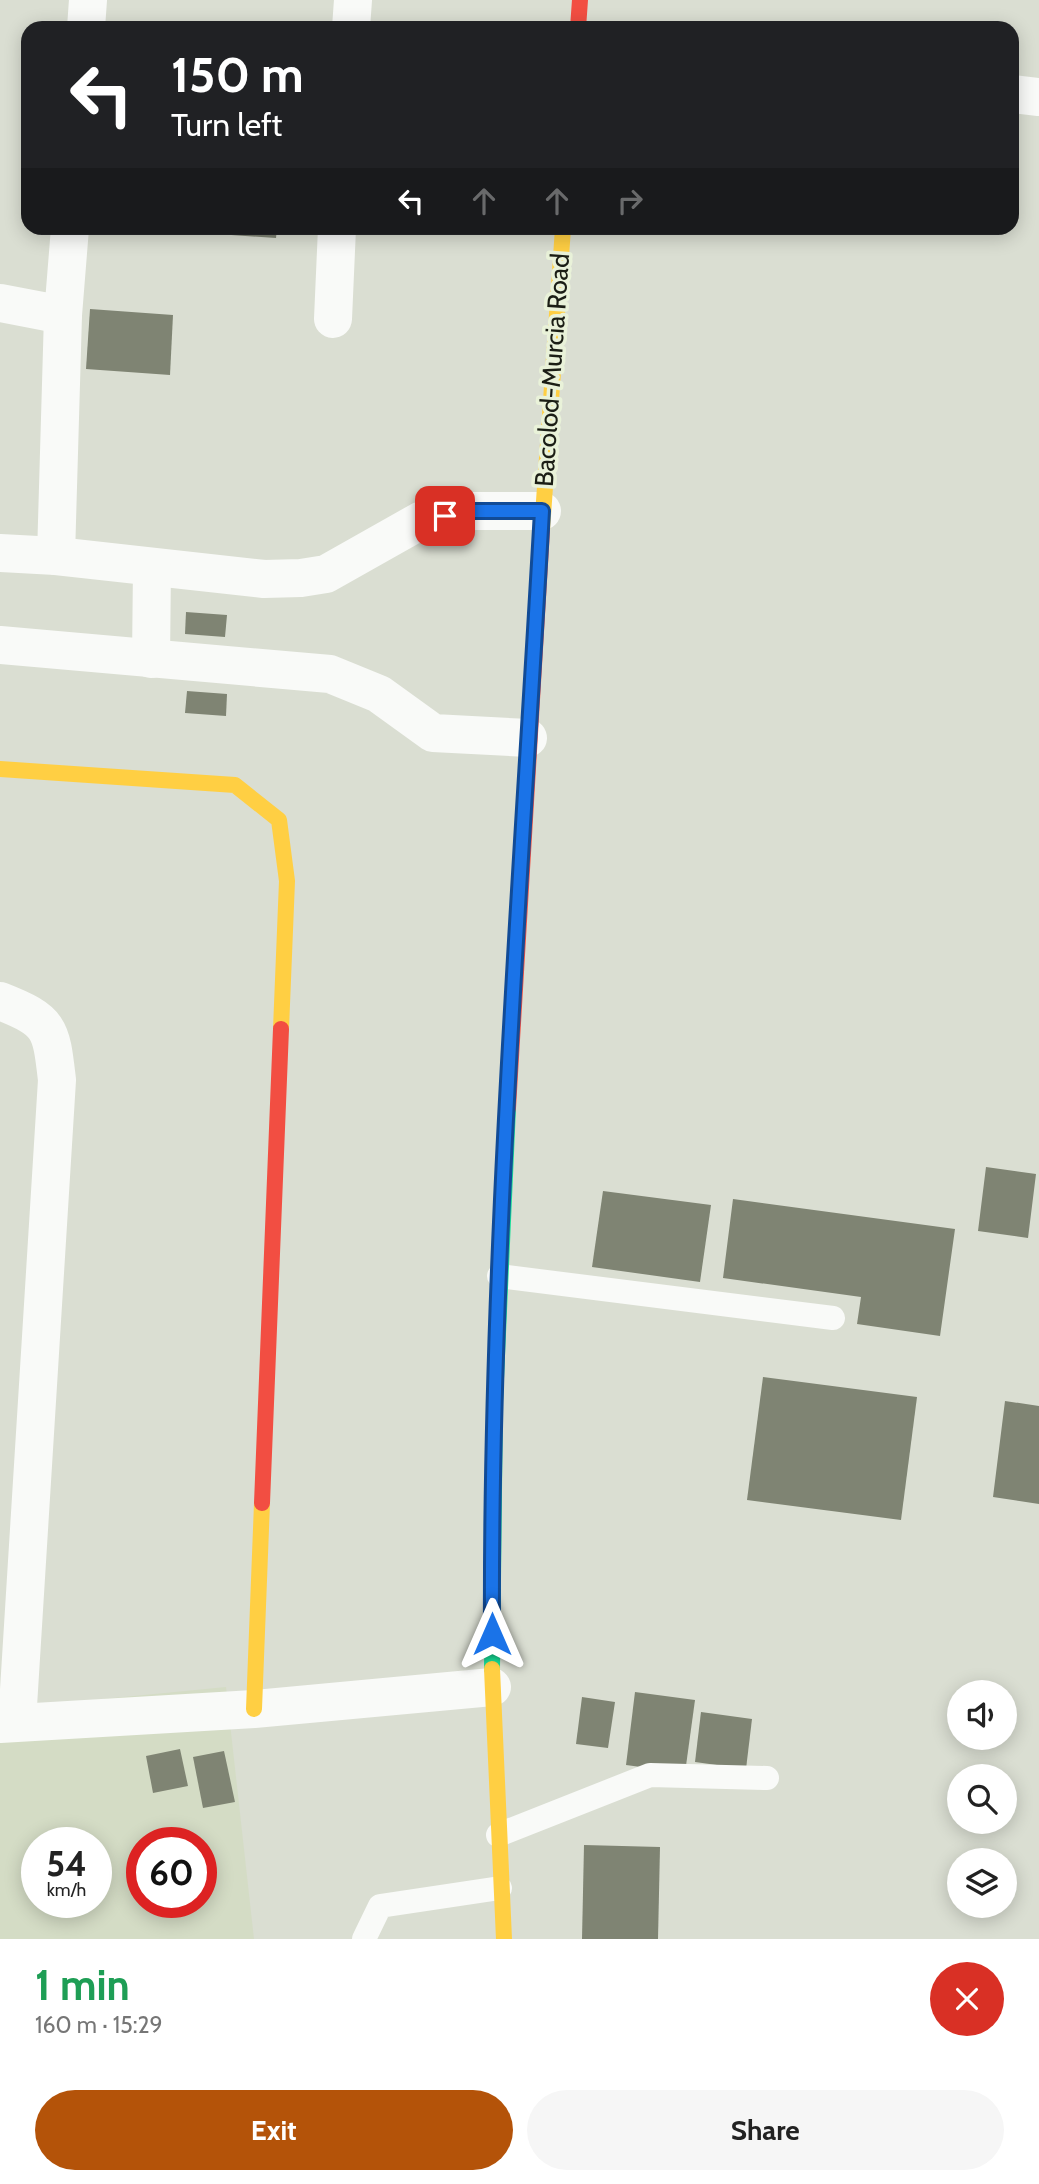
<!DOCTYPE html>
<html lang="en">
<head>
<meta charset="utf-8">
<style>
  :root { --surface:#fff; --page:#f6f6f6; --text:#222; --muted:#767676; --accent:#b45309 }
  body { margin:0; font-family:Cabin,sans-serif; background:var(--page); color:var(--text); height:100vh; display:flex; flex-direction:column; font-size:26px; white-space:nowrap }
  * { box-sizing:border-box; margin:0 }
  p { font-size:23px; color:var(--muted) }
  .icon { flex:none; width:38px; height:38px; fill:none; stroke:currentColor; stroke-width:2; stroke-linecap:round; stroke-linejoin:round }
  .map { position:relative; height:1939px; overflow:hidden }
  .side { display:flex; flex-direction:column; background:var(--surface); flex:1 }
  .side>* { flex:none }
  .top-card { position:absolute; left:21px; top:21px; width:998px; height:214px; border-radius:21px; box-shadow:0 4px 18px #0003; background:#202124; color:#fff; overflow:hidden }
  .buttons { position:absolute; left:947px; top:1680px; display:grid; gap:14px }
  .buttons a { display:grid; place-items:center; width:70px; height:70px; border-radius:50%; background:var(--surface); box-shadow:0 4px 18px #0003; font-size:35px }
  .speed { position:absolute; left:21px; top:1827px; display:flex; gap:14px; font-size:35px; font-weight:700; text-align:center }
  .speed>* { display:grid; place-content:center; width:91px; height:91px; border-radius:50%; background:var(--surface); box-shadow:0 4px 18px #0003; line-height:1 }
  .speed small { font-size:18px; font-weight:400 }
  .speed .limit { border:10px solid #d22; background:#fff; color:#111 }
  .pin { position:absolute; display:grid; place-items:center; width:60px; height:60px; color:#fff; margin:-30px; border-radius:14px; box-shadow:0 4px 10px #0006 }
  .me { position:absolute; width:77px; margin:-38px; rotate:0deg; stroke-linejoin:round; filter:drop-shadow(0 0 5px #0008) }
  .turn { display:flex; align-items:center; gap:24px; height:147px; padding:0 35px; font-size:32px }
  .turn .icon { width:91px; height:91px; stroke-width:2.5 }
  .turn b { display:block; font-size:49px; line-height:60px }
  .lanes { display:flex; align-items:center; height:66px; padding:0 35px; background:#0003; justify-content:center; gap:35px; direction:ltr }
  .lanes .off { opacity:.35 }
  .round { display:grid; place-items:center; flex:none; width:74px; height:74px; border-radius:37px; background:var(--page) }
  .overview { display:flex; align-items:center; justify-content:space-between; height:119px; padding:0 35px }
  h1 { font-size:42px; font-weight:700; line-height:52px; color:#1e9e55 }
  .action { display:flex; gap:14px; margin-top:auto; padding:14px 35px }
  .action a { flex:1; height:80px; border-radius:42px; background:var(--accent); color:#fff; font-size:28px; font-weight:700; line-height:80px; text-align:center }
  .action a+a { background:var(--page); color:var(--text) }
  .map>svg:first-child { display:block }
  .built { fill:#d4dcc5; fill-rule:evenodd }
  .building { fill:#7f8473 }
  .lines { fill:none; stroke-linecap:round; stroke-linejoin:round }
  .lane { stroke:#f9faf8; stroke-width:24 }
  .street { stroke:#f9faf8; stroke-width:38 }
  .fast { stroke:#16e098; stroke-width:16 }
  .slow { stroke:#ffcf43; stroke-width:16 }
  .jam { stroke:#f24e42; stroke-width:16 }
  .route-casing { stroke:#114b97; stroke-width:18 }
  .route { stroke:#1a73e8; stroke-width:12 }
  .labels { text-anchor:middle; stroke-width:7; stroke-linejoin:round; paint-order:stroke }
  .street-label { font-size:26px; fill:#1b1e15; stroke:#e9f2d9 }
</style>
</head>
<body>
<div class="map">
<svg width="1039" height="1939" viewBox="0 0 1039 1939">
  <rect width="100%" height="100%" fill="#daded2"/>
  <path class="built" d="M226,1687l28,252h-254v-230zM37,1843h59v59h-59zM142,1843h59v59h-59z"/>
  <g class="building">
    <polygon points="203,228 277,228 276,238 203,233"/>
    <polygon points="90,309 173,315 170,375 86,369"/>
    <polygon points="186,612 227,615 225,637 185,634"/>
    <polygon points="187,691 227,694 226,716 185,713"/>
    <polygon points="986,1167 1036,1174 1028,1238 978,1231"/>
    <polygon points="603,1191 711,1205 700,1282 592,1267"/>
    <polygon points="733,1199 955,1229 940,1336 857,1324 861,1297 723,1278"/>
    <polygon points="763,1377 917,1397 901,1520 747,1500"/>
    <polygon points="1005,1401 1039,1406 1039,1504 993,1497"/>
    <polygon points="635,1692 695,1700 685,1773 626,1765"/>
    <polygon points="582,1697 615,1702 608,1748 576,1744"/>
    <polygon points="701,1712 752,1719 746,1769 695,1762"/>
    <polygon points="180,1749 188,1786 153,1793 146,1756"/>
    <polygon points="224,1751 235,1802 203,1808 193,1757"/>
    <polygon points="584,1845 660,1847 658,1939 582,1939"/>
  </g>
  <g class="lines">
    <g class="lane">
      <polyline points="499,1276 833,1318"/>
      <polyline points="498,1835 650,1775 767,1778"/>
      <polyline points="364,1939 380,1906 500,1888"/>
    </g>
    <g class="street">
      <polyline points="86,28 88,0"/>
      <polyline points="351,28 353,0"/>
      <polyline points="1012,94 1039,97"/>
      <polyline points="0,303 63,315 70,228"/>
      <polyline points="333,319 337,228"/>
      <polyline points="0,553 56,556 264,579 301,578 326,574 420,521 470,511 542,511"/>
      <polyline points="56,556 63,315"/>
      <polyline points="0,645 330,674 379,694 433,733 528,738"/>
      <polyline points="151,659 152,567"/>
      <path d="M0,1001c51,20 51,27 57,79l-40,642"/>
      <polyline points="0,1724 254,1709 492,1687"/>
    </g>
    <polyline class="fast" points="492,1669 495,1401 508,1108"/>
    <g class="slow">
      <polyline points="542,530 563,228"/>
      <polyline points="0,769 235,785 279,820 287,881 281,1029"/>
      <polyline points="492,1669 504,1939"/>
      <polyline points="254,1709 262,1503"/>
    </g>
    <g class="jam">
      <polyline points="578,28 580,0"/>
      <polyline points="508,1108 542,530"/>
      <polyline points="262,1503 281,1029"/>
    </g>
  </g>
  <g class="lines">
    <g class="route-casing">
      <path id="route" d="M445,516l25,-5h72c-21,374 -52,749 -50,1123"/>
    </g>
    <use href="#route" class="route"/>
  </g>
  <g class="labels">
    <g class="street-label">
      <text transform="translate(552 370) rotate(-86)" y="9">Bacolod-Murcia Road</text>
    </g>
  </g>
</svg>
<div class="buttons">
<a><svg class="icon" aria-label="sound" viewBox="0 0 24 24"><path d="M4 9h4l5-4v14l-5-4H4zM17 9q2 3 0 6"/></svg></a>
<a><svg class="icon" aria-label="search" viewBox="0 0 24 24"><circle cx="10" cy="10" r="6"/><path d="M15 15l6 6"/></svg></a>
<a><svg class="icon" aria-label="layers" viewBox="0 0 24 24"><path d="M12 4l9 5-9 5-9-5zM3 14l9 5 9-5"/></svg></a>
</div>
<div class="speed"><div>54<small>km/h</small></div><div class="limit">60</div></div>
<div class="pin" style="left:445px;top:516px;background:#d93025"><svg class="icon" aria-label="arrive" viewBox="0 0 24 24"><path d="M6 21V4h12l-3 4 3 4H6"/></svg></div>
<svg class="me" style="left:492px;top:1634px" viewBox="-20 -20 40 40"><path d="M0-17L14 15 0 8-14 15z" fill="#1a73e8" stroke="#fff" stroke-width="4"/></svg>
<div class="top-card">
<div class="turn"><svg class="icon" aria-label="left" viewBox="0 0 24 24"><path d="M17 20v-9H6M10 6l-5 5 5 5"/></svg><div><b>150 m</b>Turn left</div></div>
<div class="lanes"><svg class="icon" aria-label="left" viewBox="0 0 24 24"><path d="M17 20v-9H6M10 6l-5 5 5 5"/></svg><svg class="icon off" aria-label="ahead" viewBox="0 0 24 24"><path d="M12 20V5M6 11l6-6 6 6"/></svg><svg class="icon off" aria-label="ahead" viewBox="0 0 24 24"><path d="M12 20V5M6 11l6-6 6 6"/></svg><svg class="icon off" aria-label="right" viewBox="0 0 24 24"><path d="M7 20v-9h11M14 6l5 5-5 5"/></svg></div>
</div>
</div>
<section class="side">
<div class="overview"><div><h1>1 min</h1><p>160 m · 15:29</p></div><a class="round" style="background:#d93025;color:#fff"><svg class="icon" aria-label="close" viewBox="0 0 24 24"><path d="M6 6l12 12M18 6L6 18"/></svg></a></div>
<div class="action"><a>Exit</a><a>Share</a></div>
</section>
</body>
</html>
